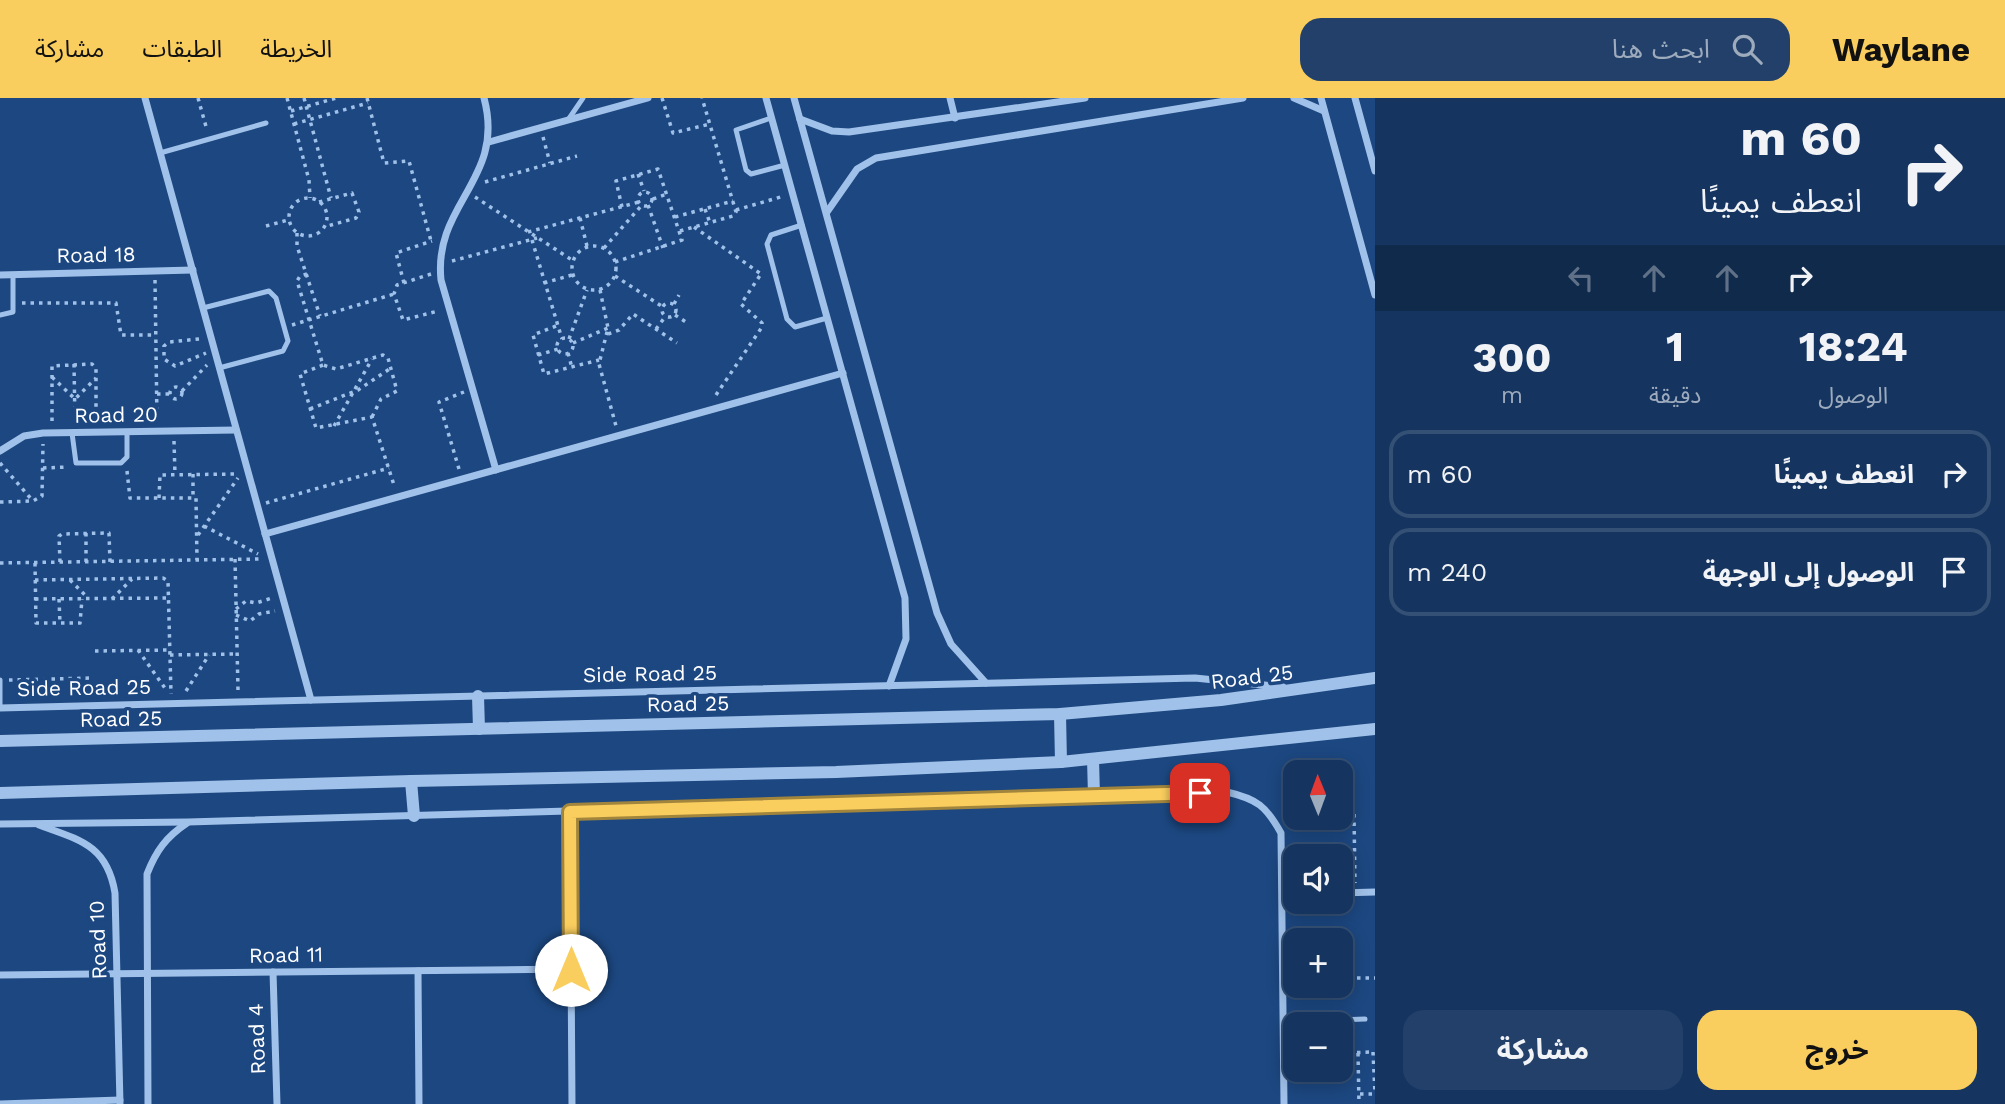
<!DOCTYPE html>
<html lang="ar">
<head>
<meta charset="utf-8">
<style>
  :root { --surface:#153560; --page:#224069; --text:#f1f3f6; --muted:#9dabbd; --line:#345075; --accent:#f9cd5e }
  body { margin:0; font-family:"Work Sans","Noto Sans Arabic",sans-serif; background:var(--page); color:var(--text); direction:rtl; height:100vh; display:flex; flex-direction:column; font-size:26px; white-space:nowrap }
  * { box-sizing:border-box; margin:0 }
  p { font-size:23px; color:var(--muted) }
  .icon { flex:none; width:38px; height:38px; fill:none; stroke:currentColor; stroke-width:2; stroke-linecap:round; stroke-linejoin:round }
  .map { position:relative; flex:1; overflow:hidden; direction:ltr }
  .drawer { display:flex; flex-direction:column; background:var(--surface); width:630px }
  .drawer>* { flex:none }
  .banner { background:#153560; color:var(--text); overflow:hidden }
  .needle { width:46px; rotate:359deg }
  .controls { position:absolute; left:1283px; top:662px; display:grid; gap:14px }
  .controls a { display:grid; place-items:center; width:70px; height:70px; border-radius:14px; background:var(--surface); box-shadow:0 4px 18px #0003,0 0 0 2px var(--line); font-size:35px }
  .pin { position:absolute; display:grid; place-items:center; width:60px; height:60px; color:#fff; margin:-30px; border-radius:14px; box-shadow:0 4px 10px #0006 }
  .me { position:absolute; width:77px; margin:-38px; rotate:0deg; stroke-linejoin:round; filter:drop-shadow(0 0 5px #0008) }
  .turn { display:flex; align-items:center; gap:24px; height:147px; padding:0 28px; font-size:32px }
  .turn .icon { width:91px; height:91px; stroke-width:2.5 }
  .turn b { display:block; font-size:49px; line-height:60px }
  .lanes { display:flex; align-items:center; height:66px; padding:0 28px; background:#0003; justify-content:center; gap:35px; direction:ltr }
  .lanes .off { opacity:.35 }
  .eta { display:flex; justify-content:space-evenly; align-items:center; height:119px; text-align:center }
  .eta b { font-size:42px; font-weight:700; line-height:49px }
  .primary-button { display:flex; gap:14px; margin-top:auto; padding:14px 28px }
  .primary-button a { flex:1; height:80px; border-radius:21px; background:var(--accent); color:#111; font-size:28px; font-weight:700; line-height:80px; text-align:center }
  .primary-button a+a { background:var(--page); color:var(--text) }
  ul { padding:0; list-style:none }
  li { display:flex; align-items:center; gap:21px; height:88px; margin:0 14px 10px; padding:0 14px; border:4px solid var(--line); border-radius:21px }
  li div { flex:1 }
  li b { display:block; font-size:26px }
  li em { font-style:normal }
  header { display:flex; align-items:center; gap:42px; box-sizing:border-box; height:98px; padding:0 35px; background:var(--accent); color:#111 }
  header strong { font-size:33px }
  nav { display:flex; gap:38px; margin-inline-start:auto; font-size:24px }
  .search { width:490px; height:63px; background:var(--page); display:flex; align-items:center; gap:18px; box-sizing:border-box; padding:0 24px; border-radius:21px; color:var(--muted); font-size:26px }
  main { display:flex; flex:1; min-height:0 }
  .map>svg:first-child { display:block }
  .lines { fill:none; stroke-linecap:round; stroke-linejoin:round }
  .path { stroke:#a0c1e9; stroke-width:3.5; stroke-dasharray:3.5 5; stroke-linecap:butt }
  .service { stroke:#a0c1e9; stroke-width:5 }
  .minor { stroke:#a0c1e9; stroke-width:7 }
  .tertiary { stroke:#a0c1e9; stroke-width:12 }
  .route-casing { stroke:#a2853d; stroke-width:18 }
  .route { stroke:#f9cd5e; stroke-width:12 }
  .labels { text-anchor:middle; stroke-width:7; stroke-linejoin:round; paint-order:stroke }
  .street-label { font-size:21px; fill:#fff; stroke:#1c4780 }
</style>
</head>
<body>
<header>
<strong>Waylane</strong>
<div class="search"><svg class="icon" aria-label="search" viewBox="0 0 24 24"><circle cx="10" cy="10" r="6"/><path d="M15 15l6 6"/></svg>ابحث هنا</div>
<nav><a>الخريطة</a><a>الطبقات</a><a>مشاركة</a></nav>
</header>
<main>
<section class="drawer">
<div class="banner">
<div class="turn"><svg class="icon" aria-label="right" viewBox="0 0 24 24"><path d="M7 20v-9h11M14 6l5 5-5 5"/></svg><div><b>60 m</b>انعطف يمينًا</div></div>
<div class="lanes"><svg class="icon off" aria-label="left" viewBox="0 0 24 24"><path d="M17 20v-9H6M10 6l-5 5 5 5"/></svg><svg class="icon off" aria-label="ahead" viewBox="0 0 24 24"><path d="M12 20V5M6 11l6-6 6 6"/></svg><svg class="icon off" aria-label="ahead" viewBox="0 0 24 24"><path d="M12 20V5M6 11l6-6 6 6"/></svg><svg class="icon" aria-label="right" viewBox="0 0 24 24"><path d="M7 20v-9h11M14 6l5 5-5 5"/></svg></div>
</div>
<div class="eta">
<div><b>18:24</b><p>الوصول</p></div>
<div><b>1</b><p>دقيقة</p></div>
<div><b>300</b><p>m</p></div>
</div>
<ul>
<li><svg class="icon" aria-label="right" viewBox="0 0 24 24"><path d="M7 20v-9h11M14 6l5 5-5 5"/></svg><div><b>انعطف يمينًا</b></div><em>60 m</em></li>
<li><svg class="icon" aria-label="arrive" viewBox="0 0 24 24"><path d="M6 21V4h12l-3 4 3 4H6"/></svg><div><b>الوصول إلى الوجهة</b></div><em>240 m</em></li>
</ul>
<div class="primary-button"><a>خروج</a><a>مشاركة</a></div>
</section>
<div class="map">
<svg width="1375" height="1006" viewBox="0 0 1375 1006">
  <rect width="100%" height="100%" fill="#1c4780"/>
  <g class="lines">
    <g class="path">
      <polyline points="198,0 207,32"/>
      <polyline points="287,0 309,82 310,100"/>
      <polyline points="304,0 331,100"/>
      <polyline points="367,0 384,65 409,63 431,143"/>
      <polyline points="662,0 673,35 710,26"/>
      <polyline points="291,13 336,0"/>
      <polyline points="294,26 368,5"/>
      <polyline points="543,39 550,65"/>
      <polyline points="638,76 644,93"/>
      <polyline points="485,84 577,58"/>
      <circle cx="645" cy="101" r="7"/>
      <polyline points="475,99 572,162"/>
      <circle cx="308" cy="119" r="19"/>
      <polyline points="653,101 667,96"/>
      <polyline points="319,104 352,95 359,114 356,120 324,129"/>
      <polyline points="648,107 663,150"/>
      <polyline points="705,111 710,125"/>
      <polyline points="736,112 784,98"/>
      <polyline points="675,119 733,103"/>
      <polyline points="580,120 587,148"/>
      <polyline points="266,128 288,122"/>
      <polyline points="694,129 761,176"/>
      <polyline points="680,133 733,118 736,114 702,0"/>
      <polyline points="528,134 639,104"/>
      <polyline points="297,135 297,148 320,218"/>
      <polyline points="532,142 562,241"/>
      <circle cx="594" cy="170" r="22"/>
      <polyline points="604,150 642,107"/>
      <polyline points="452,163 537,140"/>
      <polyline points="615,164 682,142 658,71 616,83 622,109"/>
      <polyline points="307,176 300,178 297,183 323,267 336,271 383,257 388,260 397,293 381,301 372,319"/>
      <polyline points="431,176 397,187 394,196 403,222 438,213"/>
      <polyline points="615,178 663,209"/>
      <polyline points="155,182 157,322"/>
      <polyline points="404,185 396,155 432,143"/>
      <polyline points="544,185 572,177"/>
      <polyline points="600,192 608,230 599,266 616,328"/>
      <circle cx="669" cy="212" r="7"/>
      <polyline points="22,205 116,205 121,237 156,237"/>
      <polyline points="674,206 679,197"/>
      <polyline points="675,217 689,226"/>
      <polyline points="292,227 394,196"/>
      <polyline points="556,228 533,237 544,276 599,262"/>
      <polyline points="656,231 665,219"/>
      <polyline points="608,236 619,232 633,216 677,245"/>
      <circle cx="565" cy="248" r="8"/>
      <polyline points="199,241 169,244 164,248 164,261 175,268 206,255"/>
      <polyline points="569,241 587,192"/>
      <polyline points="573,245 608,230"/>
      <polyline points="568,255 572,270"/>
      <polyline points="538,257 558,251"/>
      <polyline points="74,266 75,324"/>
      <polyline points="323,267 300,276 316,330 372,319 394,387"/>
      <polyline points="52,279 75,301 96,280"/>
      <circle cx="176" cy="295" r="6"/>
      <polyline points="182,293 207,267"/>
      <polyline points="157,296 170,296"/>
      <polyline points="716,297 762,229 762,225 741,206 761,176"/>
      <polyline points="310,311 358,292 391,270"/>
      <polyline points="52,323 52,268 92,266 96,270 96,325"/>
      <polyline points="334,328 372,261"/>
      <polyline points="174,343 175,377"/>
      <polyline points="0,365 33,403"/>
      <polyline points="43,370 67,369"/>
      <polyline points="459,371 439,304 464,294"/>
      <polyline points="127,373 130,400 196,400 197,462"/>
      <polyline points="193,376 193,399"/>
      <polyline points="159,400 160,377 236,376"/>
      <polyline points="0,404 33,403 42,398 43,346"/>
      <polyline points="266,405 389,370"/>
      <polyline points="204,428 258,456"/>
      <polyline points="86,435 86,464"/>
      <polyline points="198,437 238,380"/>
      <polyline points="235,461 238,592"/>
      <polyline points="60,464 59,438 62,436 109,435 110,464"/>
      <polyline points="0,465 260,461"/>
      <polyline points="35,465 36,525 80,525 82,501"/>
      <polyline points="35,482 163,480 168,483 171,596"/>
      <polyline points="70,482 88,500"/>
      <polyline points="35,501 169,500"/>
      <polyline points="59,501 60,526"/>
      <polyline points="112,501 132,481"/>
      <polyline points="236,511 246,503 256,505 272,500"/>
      <polyline points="236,517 250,523 259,516 275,513"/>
      <polyline points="138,552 167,593"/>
      <polyline points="95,553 170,552"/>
      <polyline points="170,557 237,556"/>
      <polyline points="9,582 94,580"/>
      <polyline points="186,593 209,557"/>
      <polyline points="1354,716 1355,785"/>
      <polyline points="1340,880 1375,880"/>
      <polyline points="1373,954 1375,995"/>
      <polyline points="1340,955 1373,954"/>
      <polyline points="1358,955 1359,1006"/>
      <polyline points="1360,996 1375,996"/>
    </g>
    <g class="service">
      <polyline points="771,20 736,32 746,72 751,76 785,67"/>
      <polyline points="568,22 583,0"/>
      <polyline points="160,55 266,25"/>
      <polyline points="802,127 771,137 767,146 787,221 795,229 827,220"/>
      <polyline points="203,210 269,193 276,200 288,243 283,253 219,270"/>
      <polyline points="0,217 13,214 13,177"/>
      <polyline points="72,335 76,365 121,365 127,359 127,334"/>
      <polyline points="0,582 0,610"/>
      <polyline points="1284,924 1365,921"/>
    </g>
    <g class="minor">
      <polyline points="145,0 311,602"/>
      <path d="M484,0c22,82 -51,105 -43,182l55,190"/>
      <polyline points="766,0 905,500 906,541 889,588"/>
      <polyline points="794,0 937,515 951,546 986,585"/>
      <polyline points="950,0 955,20"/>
      <polyline points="1294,0 1324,13"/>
      <polyline points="1321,0 1375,197"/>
      <polyline points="1355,0 1375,73"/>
      <polyline points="800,21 832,33 849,34 1085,0"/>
      <polyline points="489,44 648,0"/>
      <polyline points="827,114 857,71 876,60 1243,0"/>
      <polyline points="0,177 193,172"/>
      <polyline points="0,353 24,338 43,335 236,332"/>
      <polyline points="265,436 843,275"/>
      <polyline points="0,610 1195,580 1283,589"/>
      <polyline points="570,714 572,1006"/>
      <path d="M0,726l188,-2 1039,-30c30,7 39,14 54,41l3,271"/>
      <path d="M39,727c41,15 68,20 76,68l5,211"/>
      <polyline points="1340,795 1375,794"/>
      <polyline points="1283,796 1295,795"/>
      <polyline points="418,873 419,1006"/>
      <polyline points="273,874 277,1006"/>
      <polyline points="0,877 571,871"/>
      <polyline points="0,1006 120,1002"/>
      <path d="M148,1006l-1,-230c9,-23 19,-37 40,-51"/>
    </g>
    <g class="tertiary">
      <polyline points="478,598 479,631"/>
      <polyline points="1060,616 1061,664"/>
      <polyline points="0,643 1060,616 1221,602 1375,580"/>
      <polyline points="1093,661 1094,698"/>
      <polyline points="411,683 414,718"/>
      <polyline points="0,695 411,683 836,674 1061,664 1375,631"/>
    </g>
  </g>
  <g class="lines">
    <g class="route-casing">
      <polyline id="route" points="571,872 570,714 1200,695"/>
    </g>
    <use href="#route" class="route"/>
  </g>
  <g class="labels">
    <g class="street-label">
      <text transform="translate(96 157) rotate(-1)" y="7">Road 18</text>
      <text transform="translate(116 317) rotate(-1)" y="7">Road 20</text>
      <text transform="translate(650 576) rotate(-1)" y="7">Side Road 25</text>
      <text transform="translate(1252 579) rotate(-7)" y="7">Road 25</text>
      <text transform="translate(84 590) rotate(-1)" y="7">Side Road 25</text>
      <text transform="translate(688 606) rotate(-1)" y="7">Road 25</text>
      <text transform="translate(121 621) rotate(-1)" y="7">Road 25</text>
      <text transform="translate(98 842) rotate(-92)" y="7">Road 10</text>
      <text transform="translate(286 857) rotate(-1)" y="7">Road 11</text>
      <text transform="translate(257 941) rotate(-92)" y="7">Road 4</text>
    </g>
  </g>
</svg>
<div class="controls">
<a><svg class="needle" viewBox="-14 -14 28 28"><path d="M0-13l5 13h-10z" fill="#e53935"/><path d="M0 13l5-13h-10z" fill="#9dabbd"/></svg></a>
<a><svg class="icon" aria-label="sound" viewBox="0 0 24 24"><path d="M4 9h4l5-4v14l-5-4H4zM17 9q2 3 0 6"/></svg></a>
<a>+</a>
<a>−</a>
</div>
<div class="pin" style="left:1200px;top:695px;background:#d93025"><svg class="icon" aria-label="arrive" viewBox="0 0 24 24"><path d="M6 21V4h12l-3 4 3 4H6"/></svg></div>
<svg class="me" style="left:571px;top:872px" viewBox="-20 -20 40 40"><circle r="19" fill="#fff"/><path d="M0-13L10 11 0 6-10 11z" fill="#f9cd5e"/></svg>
</div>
</main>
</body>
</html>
